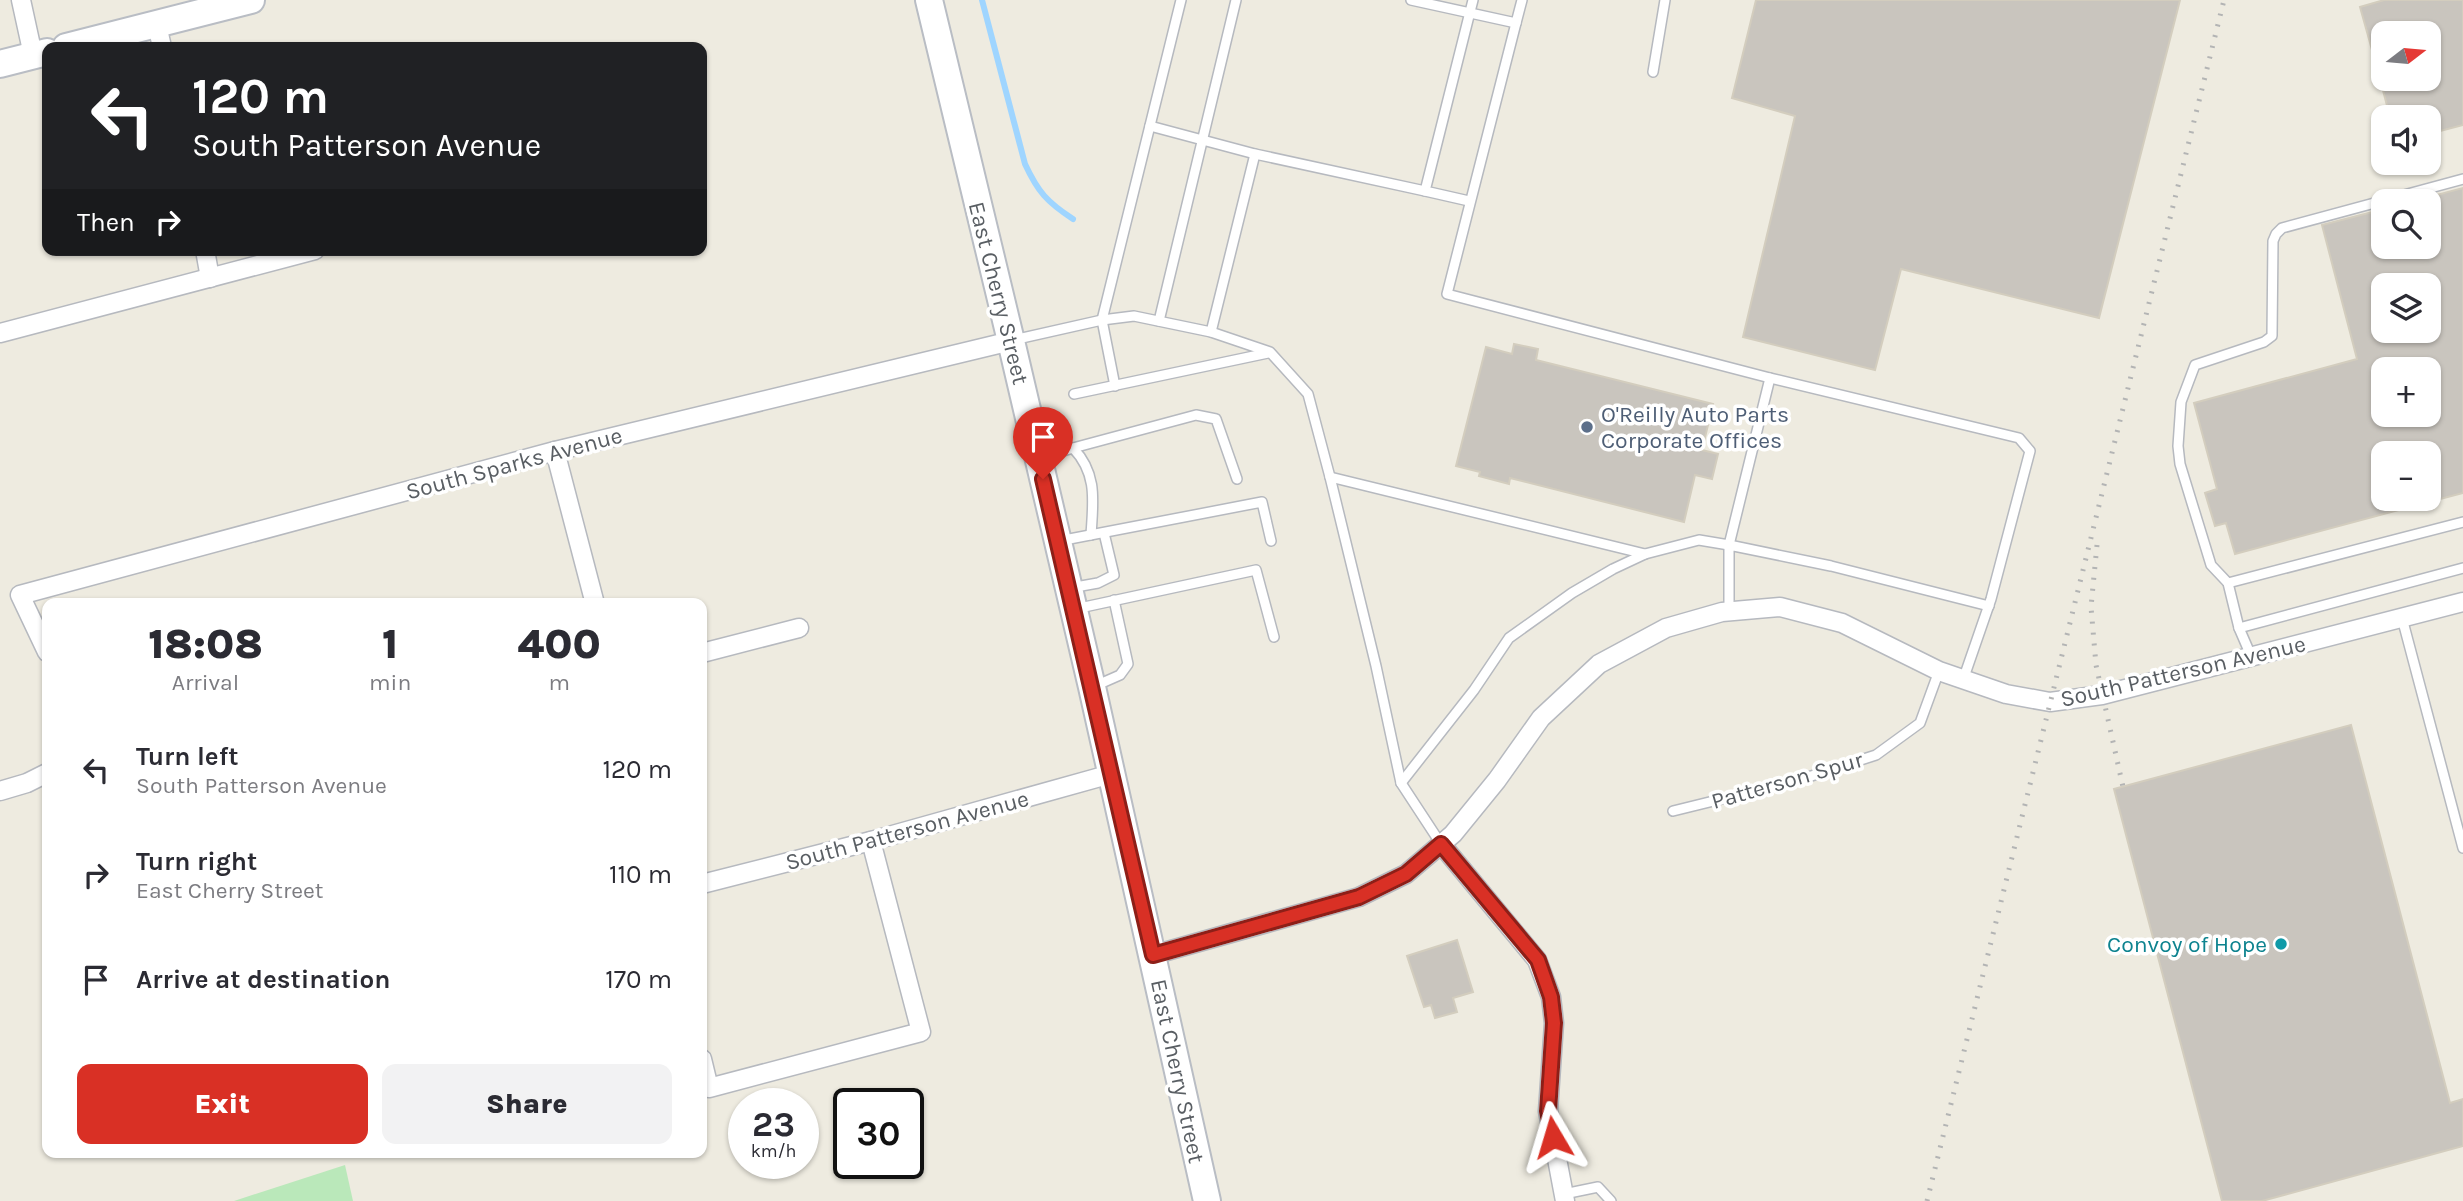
<!DOCTYPE html>
<html lang="en">
<head>
<meta charset="utf-8">
<style>
  :root { --surface:#fff; --page:#f2f2f3; --text:#2b2b33; --muted:#7c7c81; --accent:#d93025 }
  body { margin:0; font-family:Karla,sans-serif; background:var(--page); color:var(--text); height:100vh; display:flex; flex-direction:column; font-size:26px; white-space:nowrap }
  * { box-sizing:border-box; margin:0 }
  p { font-size:23px; color:var(--muted) }
  .icon { flex:none; width:38px; height:38px; fill:none; stroke:currentColor; stroke-width:2; stroke-linecap:round; stroke-linejoin:round }
  .map { position:relative; flex:1; overflow:hidden }
  .side { position:absolute; left:42px; top:598px; width:665px; height:560px; display:flex; flex-direction:column; background:var(--surface); border-radius:14px; box-shadow:0 2px 5px #0004 }
  .side>* { flex:none }
  .banner { position:absolute; left:42px; top:42px; width:665px; height:214px; border-radius:14px; box-shadow:0 2px 5px #0004; background:#202124; color:#fff; overflow:hidden }
  .needle { width:46px; rotate:74deg }
  .buttons { position:absolute; left:2371px; top:21px; display:grid; gap:14px }
  .buttons a { display:grid; place-items:center; width:70px; height:70px; border-radius:14px; background:var(--surface); box-shadow:0 2px 5px #0004; font-size:35px }
  .speed { position:absolute; left:728px; top:1088px; display:flex; gap:14px; font-size:35px; font-weight:700; text-align:center }
  .speed>* { display:grid; place-content:center; width:91px; height:91px; border-radius:50%; background:var(--surface); box-shadow:0 2px 5px #0004; line-height:1 }
  .speed small { font-size:18px; font-weight:400 }
  .speed .limit { border:4px solid #111; border-radius:10px; background:#fff; color:#111 }
  .pin { position:absolute; display:grid; place-items:center; width:60px; height:60px; color:#fff; margin:-72px -30px; border-radius:50% 50% 50% 0; rotate:-45deg; box-shadow:0 0 7px #0007 }
  .pin .icon { rotate:45deg }
  .me { position:absolute; width:77px; margin:-38px; rotate:353deg; stroke-linejoin:round; filter:drop-shadow(0 0 5px #0008) }
  .turn { display:flex; align-items:center; gap:24px; height:147px; padding:0 35px; font-size:32px }
  .turn .icon { width:91px; height:91px; stroke-width:2.5 }
  .turn b { display:block; font-size:49px; line-height:60px }
  .then { display:flex; align-items:center; height:66px; padding:0 35px; background:#0003; gap:14px; font-size:26px }
  .eta { display:flex; justify-content:space-evenly; align-items:center; height:119px; text-align:center }
  .eta b { font-size:42px; font-weight:800; line-height:49px }
  .action { display:flex; gap:14px; margin-top:auto; padding:14px 35px }
  .action a { flex:1; height:80px; border-radius:14px; background:var(--accent); color:#fff; font-size:28px; font-weight:800; line-height:80px; text-align:center }
  .action a+a { background:var(--page); color:var(--text) }
  ul { padding:0; list-style:none }
  li { display:flex; align-items:center; gap:21px; height:105px; padding:0 35px }
  li div { flex:1 }
  li b { display:block; font-size:26px }
  li em { font-style:normal }
  .map>svg:first-child { display:block }
  .green { fill:#bae8ba }
  .lines { fill:none; stroke-linecap:round; stroke-linejoin:round }
  .stream { stroke:#9fd5ff; stroke-width:6 }
  .building { fill:#c9c5be; stroke:#d3cdbe; stroke-width:2; fill-rule:evenodd }
  .lane-casing { stroke:#b6b9bf; stroke-width:12 }
  .street-casing { stroke:#b6b9bf; stroke-width:21 }
  .secondary-casing { stroke:#b9bdc4; stroke-width:30 }
  .lane { stroke:#fff; stroke-width:9 }
  .street { stroke:#fff; stroke-width:18 }
  .secondary { stroke:#fff; stroke-width:26 }
  .rail { stroke:#b3b4b4; stroke-width:5; stroke-dasharray:2 9; stroke-linecap:butt }
  .route-casing { stroke:#8d1f18; stroke-width:18 }
  .route { stroke:#d93025; stroke-width:12 }
  .service-dot { fill:#5c6f8a; stroke:#fff; stroke-width:2.5 }
  .culture-dot { fill:#0f9aa8; stroke:#fff; stroke-width:2.5 }
  .labels { text-anchor:middle; stroke-width:7; stroke-linejoin:round; paint-order:stroke }
  .street-label { font-size:23px; fill:#595e63; stroke:#fff }
  .service-label { font-size:23px; fill:#4e5e75; stroke:#fff; text-anchor:start }
  .culture-label { font-size:23px; fill:#0d838f; stroke:#fff; text-anchor:end }
</style>
</head>
<body>
<div class="map">
<svg width="2463" height="1201" viewBox="0 0 2463 1201">
  <rect width="100%" height="100%" fill="#eeebe0"/>
  <polygon class="green" points="345,1165 353,1201 234,1201"/>
  <g class="lines">
    <path class="stream" d="M982,0l43,164c13,28 22,38 48,55"/>
  </g>
  <g class="building">
    <polygon points="1756,0 2180,0 2099,318 1901,269 1875,370 1743,337 1795,116 1732,98"/>
    <polygon points="2384,0 2463,0 2463,125 2429,134 2429,117 2390,117 2380,79 2429,79 2429,33 2384,33 2384,75 2379,75 2360,7"/>
    <path d="M2463,188v305l-34,9v-49h-45v46h36l1,5 -186,50 -9,-31 -11,3 -10,-33 12,-4 -23,-86 163,-44 -35,-134 62,-16v38h45v-50zM2384,285h45v46h-45zM2384,369h45v46h-45z"/>
    <polygon points="1514,344 1538,349 1536,360 1713,404 1702,450 1718,454 1712,479 1695,475 1684,522 1510,478 1509,484 1479,476 1480,472 1456,466 1486,347 1512,354"/>
    <polygon points="2351,725 2450,1103 2463,1099 2463,1146 2262,1201 2222,1201 2114,789"/>
    <polygon points="1457,940 1473,992 1453,998 1457,1012 1435,1018 1431,1005 1424,1007 1407,956"/>
  </g>
  <g class="lines">
    <g class="lane-casing">
      <g id="lane">
        <polyline points="1411,0 1516,23 1522,0"/>
        <polyline points="1516,23 1447,294 1770,378 2019,438 2030,451 1991,599 1963,680"/>
        <polyline points="1653,72 1665,0"/>
        <polyline points="1150,126 1255,154 1425,191"/>
        <polyline points="1469,201 1425,191 1473,0"/>
        <polyline points="1159,321 1236,0"/>
        <polyline points="1211,332 1255,154"/>
        <polyline points="1013,340 1102,320 1134,316 1211,332 1270,352 1308,394 1330,477 1376,666 1401,783 1441,844"/>
        <polyline points="1115,386 1102,320 1181,0"/>
        <polyline points="1074,394 1268,353"/>
        <polyline points="1073,448 1196,415 1216,419 1237,479"/>
        <path d="M1040,458l33,-10c25,26 20,54 18,87"/>
        <polyline points="1330,477 1645,554"/>
        <polyline points="1059,541 1262,502 1271,541"/>
        <polyline points="2228,583 2463,522"/>
        <polyline points="1070,588 1098,583 1114,575 1104,533"/>
        <polyline points="1075,609 1256,570 1274,637"/>
        <polyline points="1729,612 1729,545 1831,566 1989,606"/>
        <polyline points="2402,618 2463,848"/>
        <polyline points="2239,628 2463,568"/>
        <polyline points="2252,658 2239,628 2228,583 2211,565 2180,464 2178,446 2181,402 2195,365 2264,342 2272,336 2273,241 2276,234 2282,228 2463,179"/>
        <polyline points="1095,686 1120,675 1128,664 1114,600"/>
        <polyline points="1401,783 1474,690 1509,638 1572,593 1613,569 1645,554 1699,540 1729,545 1770,378"/>
        <polyline points="1673,811 1799,780 1876,755 1920,723 1939,671"/>
        <polyline points="1564,1194 1598,1187 1611,1201"/>
      </g>
    </g>
    <g class="street-casing">
      <g id="street">
        <polyline points="21,0 33,55"/>
        <polyline points="157,25 162,47"/>
        <polyline points="205,250 210,278"/>
        <polyline points="0,333 315,250"/>
        <polyline points="555,451 595,604"/>
        <polyline points="47,652 20,595 555,451 1011,341"/>
        <polyline points="702,653 799,628"/>
        <polyline points="0,791 27,783 47,773"/>
        <polyline points="1441,844 1537,960 1551,997 1554,1023 1548,1111 1565,1201"/>
        <polyline points="702,884 871,841 1111,774"/>
        <polyline points="1153,955 1359,897 1406,874 1453,834 1497,780 1541,718 1599,664 1666,628 1722,612 1780,607 1842,623 1939,671 2006,694 2050,702 2102,695 2463,602"/>
        <polyline points="702,1059 709,1088 921,1032 871,841"/>
      </g>
    </g>
    <g class="secondary-casing">
      <g id="secondary">
        <polyline points="929,0 1011,341 1092,687 1207,1201"/>
        <polyline points="66,47 251,0"/>
        <polyline points="0,64 47,52"/>
      </g>
    </g>
    <use href="#lane" class="lane"/>
    <use href="#street" class="street"/>
    <use href="#secondary" class="secondary"/>
    <g class="rail">
      <polyline points="2097,545 2091,607 2096,665 2123,787"/>
      <polyline points="1927,1201 2224,0"/>
    </g>
  </g>
  <g class="lines">
    <g class="route-casing">
      <polyline id="route" points="1043,479 1153,955 1359,897 1406,874 1441,844 1538,960 1551,997 1554,1023 1548,1111 1553,1137"/>
    </g>
    <use href="#route" class="route"/>
  </g>
  <circle class="service-dot" cx="1587" cy="427" r="7"/>
  <circle class="culture-dot" cx="2281" cy="944" r="7"/>
  <g class="labels">
    <g class="street-label">
      <text transform="translate(999 293) rotate(76)" y="8">East Cherry Street</text>
      <text transform="translate(514 463) rotate(-15)" y="8">South Sparks Avenue</text>
      <text transform="translate(2183 671) rotate(-13)" y="8">South Patterson Avenue</text>
      <text transform="translate(1787 780) rotate(-16)" y="8">Patterson Spur</text>
      <text transform="translate(907 830) rotate(-15)" y="8">South Patterson Avenue</text>
      <text transform="translate(1178 1071) rotate(78)" y="8">East Cherry Street</text>
    </g>
    <g class="service-label">
      <text x="1601" y="422">O'Reilly Auto Parts<tspan x="1601" dy="26">Corporate Offices</tspan></text>
    </g>
    <g class="culture-label">
      <text x="2267" y="952">Convoy of Hope</text>
    </g>
  </g>
</svg>
<div class="buttons">
<a><svg class="needle" viewBox="-14 -14 28 28"><path d="M0-13l5 13h-10z" fill="#e53935"/><path d="M0 13l5-13h-10z" fill="#7c7c81"/></svg></a>
<a><svg class="icon" aria-label="sound" viewBox="0 0 24 24"><path d="M4 9h4l5-4v14l-5-4H4zM17 9q2 3 0 6"/></svg></a>
<a><svg class="icon" aria-label="search" viewBox="0 0 24 24"><circle cx="10" cy="10" r="6"/><path d="M15 15l6 6"/></svg></a>
<a><svg class="icon" aria-label="layers" viewBox="0 0 24 24"><path d="M12 4l9 5-9 5-9-5zM3 14l9 5 9-5"/></svg></a>
<a>+</a>
<a>−</a>
</div>
<div class="speed"><div>23<small>km/h</small></div><div class="limit">30</div></div>
<div class="pin" style="left:1043px;top:479px;background:#d93025"><svg class="icon" aria-label="arrive" viewBox="0 0 24 24"><path d="M6 21V4h12l-3 4 3 4H6"/></svg></div>
<svg class="me" style="left:1553px;top:1137px" viewBox="-20 -20 40 40"><path d="M0-17L14 15 0 8-14 15z" fill="#d93025" stroke="#fff" stroke-width="4"/></svg>
<div class="banner">
<div class="turn"><svg class="icon" aria-label="left" viewBox="0 0 24 24"><path d="M17 20v-9H6M10 6l-5 5 5 5"/></svg><div><b>120 m</b>South Patterson Avenue</div></div>
<div class="then">Then<svg class="icon" aria-label="right" viewBox="0 0 24 24"><path d="M7 20v-9h11M14 6l5 5-5 5"/></svg></div>
</div>
<section class="side">
<div class="eta">
<div><b>18:08</b><p>Arrival</p></div>
<div><b>1</b><p>min</p></div>
<div><b>400</b><p>m</p></div>
</div>
<ul>
<li><svg class="icon" aria-label="left" viewBox="0 0 24 24"><path d="M17 20v-9H6M10 6l-5 5 5 5"/></svg><div><b>Turn left</b><p>South Patterson Avenue</p></div><em>120 m</em></li>
<li><svg class="icon" aria-label="right" viewBox="0 0 24 24"><path d="M7 20v-9h11M14 6l5 5-5 5"/></svg><div><b>Turn right</b><p>East Cherry Street</p></div><em>110 m</em></li>
<li><svg class="icon" aria-label="arrive" viewBox="0 0 24 24"><path d="M6 21V4h12l-3 4 3 4H6"/></svg><div><b>Arrive at destination</b></div><em>170 m</em></li>
</ul>
<div class="action"><a>Exit</a><a>Share</a></div>
</section>
</div>
</body>
</html>
